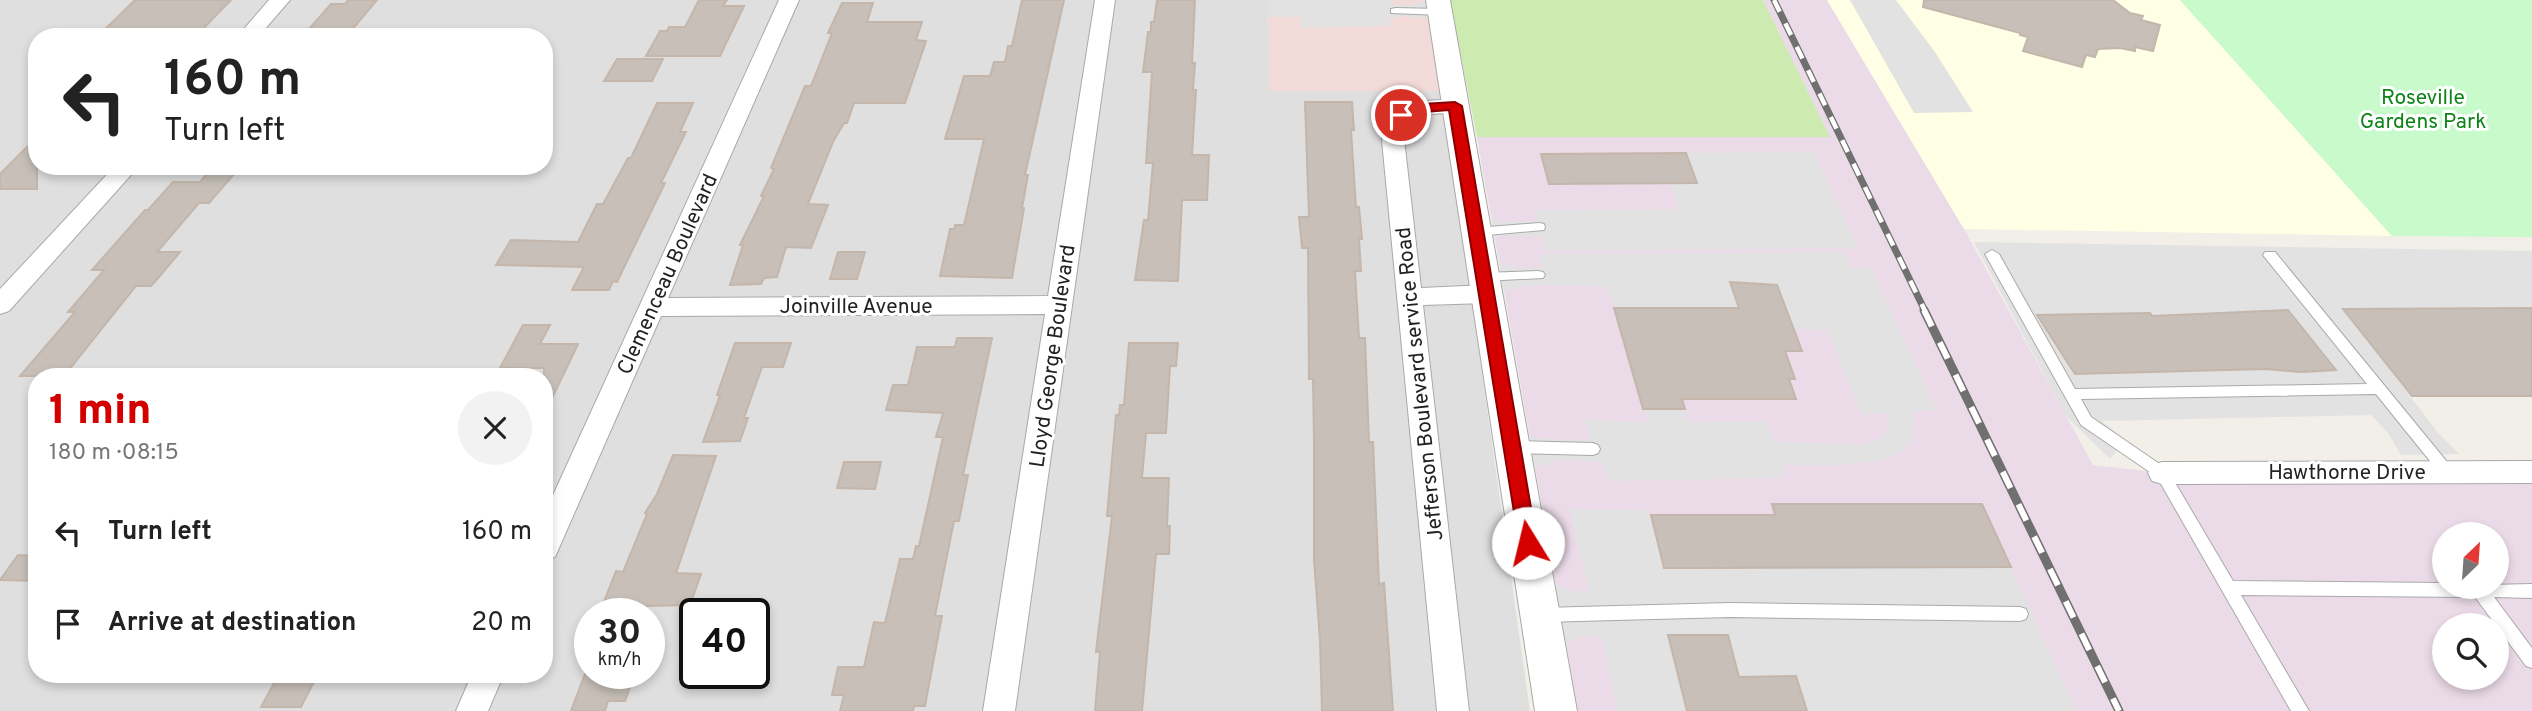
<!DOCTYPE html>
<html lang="en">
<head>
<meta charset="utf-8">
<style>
  :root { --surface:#fff; --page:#f2f2f2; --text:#222; --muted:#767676; --accent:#d40000 }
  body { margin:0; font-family:Overpass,sans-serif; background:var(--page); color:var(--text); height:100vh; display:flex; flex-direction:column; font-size:26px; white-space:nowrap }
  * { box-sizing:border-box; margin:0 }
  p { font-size:23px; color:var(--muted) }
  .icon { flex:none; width:38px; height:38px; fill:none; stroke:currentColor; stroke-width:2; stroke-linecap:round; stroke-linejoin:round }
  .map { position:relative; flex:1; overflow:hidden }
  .drawer { position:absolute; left:28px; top:368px; width:525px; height:315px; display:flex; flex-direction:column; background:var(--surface); border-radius:28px; box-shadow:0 4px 10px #0003 }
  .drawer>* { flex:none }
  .top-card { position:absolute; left:28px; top:28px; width:525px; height:147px; border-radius:28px; box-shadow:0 4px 10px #0003; background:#fff; color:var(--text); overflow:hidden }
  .needle { width:46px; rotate:25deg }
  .buttons { position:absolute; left:2432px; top:522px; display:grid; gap:14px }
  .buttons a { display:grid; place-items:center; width:77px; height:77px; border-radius:50%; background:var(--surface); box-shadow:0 4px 10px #0003; font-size:35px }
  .speed { position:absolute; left:574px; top:598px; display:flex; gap:14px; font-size:35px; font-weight:700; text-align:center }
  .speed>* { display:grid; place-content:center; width:91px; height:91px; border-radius:50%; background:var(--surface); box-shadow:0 4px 10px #0003; line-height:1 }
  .speed small { font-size:18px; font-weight:400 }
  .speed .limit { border:4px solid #111; border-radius:10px; background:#fff; color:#111 }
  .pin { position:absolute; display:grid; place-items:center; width:60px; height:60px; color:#fff; margin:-30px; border:4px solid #fff; border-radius:50%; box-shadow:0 2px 7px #0007 }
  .me { position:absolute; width:77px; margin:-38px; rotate:351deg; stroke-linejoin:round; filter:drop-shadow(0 0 5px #0008) }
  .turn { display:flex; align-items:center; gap:24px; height:147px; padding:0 21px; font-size:32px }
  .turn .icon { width:91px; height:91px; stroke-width:2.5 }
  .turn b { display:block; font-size:49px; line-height:60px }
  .round { display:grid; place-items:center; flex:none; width:74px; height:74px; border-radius:37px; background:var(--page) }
  .headline { display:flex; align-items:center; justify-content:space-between; height:119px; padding:0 21px }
  h1 { font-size:42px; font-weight:800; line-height:52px; color:var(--accent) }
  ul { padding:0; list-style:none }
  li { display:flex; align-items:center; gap:21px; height:91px; padding:0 21px }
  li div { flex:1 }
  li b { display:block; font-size:26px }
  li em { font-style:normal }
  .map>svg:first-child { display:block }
  .residential { fill:#e0dfdf; fill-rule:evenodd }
  .commercial { fill:#f2dad9 }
  .industrial { fill:#ebdbe8; fill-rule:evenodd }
  .education { fill:#ffffe5 }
  .grass { fill:#cdebb0 }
  .park { fill:#c8facc }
  .parking { fill:#e2e2e2; fill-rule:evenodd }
  .building { fill:#c7bfb8; stroke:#c4b6ab; stroke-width:2 }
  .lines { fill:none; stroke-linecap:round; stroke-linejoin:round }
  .service-casing { stroke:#a9a9a9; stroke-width:2 }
  .minor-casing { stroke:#a9a9a9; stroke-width:2 }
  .tertiary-casing { stroke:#a9a9a9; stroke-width:2 }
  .service { fill:#fff; fill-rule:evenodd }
  .minor { fill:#fff; fill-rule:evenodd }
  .tertiary { fill:#fff; fill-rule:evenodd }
  .rail-far1-casing { stroke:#707070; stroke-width:7 }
  .rail-casing { stroke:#707070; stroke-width:9 }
  .rail-far1 { stroke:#fff; stroke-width:4.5; stroke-dasharray:13; stroke-linecap:butt }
  .rail { stroke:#fff; stroke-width:6; stroke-dasharray:18; stroke-linecap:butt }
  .route { fill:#d40000; stroke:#8a0000; stroke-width:2 }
  .labels { text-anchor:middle; stroke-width:6; stroke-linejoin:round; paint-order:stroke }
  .park-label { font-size:21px; fill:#0c8416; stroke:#fff }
  .street-label { font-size:21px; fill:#222; stroke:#fff }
</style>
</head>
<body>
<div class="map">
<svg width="2532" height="711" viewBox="0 0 2532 711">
  <rect width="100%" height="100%" fill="#f2efe9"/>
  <path class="residential" d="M0,0h1268l2,91h172l88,620h-1530zM37,37h507v129h-507zM37,376h507v298h-507zM590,614h59v60h-59zM695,614h59v60h-59z"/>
  <polygon class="commercial" points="1268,0 1427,0 1442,91 1270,91"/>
  <path class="industrial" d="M1763,0h64l137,229 129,236 69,8 370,-1v239h-954l-101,-574h352zM2445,534h52v52h-52zM2445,625h52v52h-52z"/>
  <polygon class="education" points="1827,0 2180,0 2392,236 1964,229"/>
  <polygon class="grass" points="1450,0 1763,0 1830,137 1477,137"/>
  <polygon class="park" points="2180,0 2532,0 2532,237 2392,236"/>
  <g class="parking">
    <polygon points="1268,0 1391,0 1392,4 1398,5 1410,5 1427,0 1430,19 1403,16 1390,19 1391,26 1300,28 1300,17 1268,17"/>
    <polygon points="1850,0 1896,0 1935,52 1973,112 1914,113"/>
    <polygon points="1813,152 1859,248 1546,251 1542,237 1494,236 1492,221 1538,221 1537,210 1679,209 1670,183 1697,183 1686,153"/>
    <path d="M1974,242l558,9v57l-188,1 94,124 21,21 -58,1 -13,-22 -17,-18 -269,6 23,19 -15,19 -44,-43zM2288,310l47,60h-68l-229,-55 74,-2 40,3z"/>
    <polygon points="1843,252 1853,269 1871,268 1937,411 1915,411 1913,439 1903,451 1882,461 1838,465 1781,465 1784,478 1609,481 1602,462 1561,460 1535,467 1530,437 1555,440 1590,440 1585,420 1648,422 1644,409 1684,409 1688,422 1767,421 1774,442 1860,444 1879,439 1888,430 1890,421 1886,413 1862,414 1827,330 1793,329 1761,282 1730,282 1739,308 1614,308 1607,286 1532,285 1504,291 1499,262 1519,269 1541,267 1539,254"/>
    <polygon points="1570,509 1648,510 1664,568 2011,567 2076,711 1807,711 1796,676 1739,677 1728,635 1668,635 1687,711 1617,711 1602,637 1588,635 1566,643 1555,585 1580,593 1589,592"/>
  </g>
  <g class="building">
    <polygon points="135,0 231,0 195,37 100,34"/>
    <polygon points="348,0 377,0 346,37 302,37 331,4 345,4"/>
    <polygon points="699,0 727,0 723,6 744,6 720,56 646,56 660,31 667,31 669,27 685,27"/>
    <polygon points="1022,0 1064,0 1025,175 1028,175 1022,208 1024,208 1012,278 940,276 950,229 954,229 955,225 964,225 984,139 945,139 964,76 990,76 994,62 1005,62 1008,46 1012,46"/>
    <polygon points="1157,0 1195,0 1192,63 1195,63 1193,90 1196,90 1192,155 1209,155 1207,200 1182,200 1178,281 1135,280 1144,220 1148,220 1153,163 1146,163 1152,72 1143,72 1148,32 1151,32 1151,22 1154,22"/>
    <polygon points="1924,0 2113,0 2130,13 2143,16 2141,20 2160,25 2153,51 2135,47 2135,51 2120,48 2098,49 2095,57 2086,55 2082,67 2023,51 2028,37 2020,35 2020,33 1923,7"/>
    <polygon points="842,3 873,3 867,22 922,22 916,40 926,41 905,103 854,103 847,123 844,123 833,142 808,204 828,205 811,248 786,247 777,277 764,278 761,284 730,285 743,245 740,245 764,196 761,196 774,169 771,168 805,86 811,86 832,33 828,33"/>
    <polygon points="617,59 663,59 652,81 604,81"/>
    <polygon points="1305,102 1352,102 1354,130 1351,130 1356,207 1359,207 1362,239 1359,239 1361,271 1355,271 1359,338 1365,338 1369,442 1373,442 1379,584 1384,583 1393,711 1322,711 1320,640 1314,560 1314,442 1313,379 1309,379 1308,248 1302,248 1299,217 1309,217"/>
    <polygon points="657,103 693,103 680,132 686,132 661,183 665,183 617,282 613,281 609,290 572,290 584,267 496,265 511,240 578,242 597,204 603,204 628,158 631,158"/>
    <polygon points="37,137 37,189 0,189 0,174"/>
    <polygon points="1686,153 1697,183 1549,184 1541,154"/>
    <polygon points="213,166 241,166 209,203 199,203 157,252 180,252 159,277 151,286 136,286 64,376 20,376 75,312 68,312 104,270 92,270 145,210 148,210 173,182 200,182"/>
    <polygon points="838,252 865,252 857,279 830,279"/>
    <polygon points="1730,282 1777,285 1802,351 1785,351 1795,379 1789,379 1796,399 1682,399 1685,409 1643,409 1614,308 1739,308"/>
    <polygon points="2532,308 2532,396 2412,396 2343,309"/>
    <polygon points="2288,310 2336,370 2301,372 2265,369 2075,374 2037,315 2150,313 2152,316"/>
    <polygon points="523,325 550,325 540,344 578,344 544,415 544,368 500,368"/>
    <polygon points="957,338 992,338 963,475 968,475 959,521 954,521 935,616 942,616 925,706 914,706 913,711 840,711 844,695 832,695 838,667 864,667 874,622 885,623 900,559 913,559 916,546 919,546 943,437 936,437 943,413 886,410 893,385 908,385 917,347 955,347"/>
    <polygon points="735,343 791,343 783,367 762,367 744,418 748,418 740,441 703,442 720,395 717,395"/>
    <polygon points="1129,343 1178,343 1176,366 1170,366 1166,433 1146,433 1142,478 1169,478 1167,526 1170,526 1169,554 1156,554 1142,711 1095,711 1100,652 1096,652 1112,516 1107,516 1116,415 1119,415 1120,405 1124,405"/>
    <polygon points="673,455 716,456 676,573 701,574 690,605 602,607 616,571 623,572 647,514 645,513 657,494"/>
    <polygon points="844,462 881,462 875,489 837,488"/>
    <polygon points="1772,504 1982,504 2011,567 1664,568 1651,515 1775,515"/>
    <polygon points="18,555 37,556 37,581 0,580"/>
    <polygon points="1668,635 1728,635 1739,677 1796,676 1807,711 1687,711"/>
    <polygon points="279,674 318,674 301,707 261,707"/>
    <polygon points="585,674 635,674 625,701 608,701 605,711 571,711"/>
  </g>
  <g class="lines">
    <g class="service-casing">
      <g id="service">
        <polygon points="1395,8 1440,9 1445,12 1440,15 1391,13 1391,9"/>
        <polygon points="1539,223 1544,224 1545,227 1544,230 1476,236 1470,232 1476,228"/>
        <polygon points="1992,250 1999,254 2075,389 2367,384 2263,255 2265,252 2275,252 2452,468 2455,472 2452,476 2442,476 2376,394 2081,399 2091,417 2167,469 2233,581 2445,583 2445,586 2532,584 2532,598 2494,597 2532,648 2532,668 2526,666 2475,597 2241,595 2309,711 2291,711 2157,477 2081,425 1985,254"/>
        <polygon points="1538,271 1543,272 1545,275 1543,278 1483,281 1476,277 1483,273"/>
        <polygon points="1512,441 1593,443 1598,445 1600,449 1598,453 1593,455 1512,453 1507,451 1505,447 1507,443"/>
        <polygon points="1730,603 2020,607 2026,609 2028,614 2026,619 2020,621 1730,617 1541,622 1535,620 1533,615 1535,610 1541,608"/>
      </g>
    </g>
    <g class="minor-casing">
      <g id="minor">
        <polygon points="269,0 290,0 258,37 237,37"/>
        <polygon points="779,0 799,0 668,298 1048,296 1095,0 1115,0 1015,711 983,711 1045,314 661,316 559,548 555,557 544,560 544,515"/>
        <path d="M1455,100l8,1 3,5 -3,5c-23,5 -44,-3 -60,19l18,158 66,-3 9,3 4,6 -4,6 -9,3 -64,2 46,406h-32l-56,-581c20,-30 40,-30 74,-30z"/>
        <polygon points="115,166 139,166 9,311 0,314 0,289"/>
        <polygon points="2532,461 2532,483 2162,484 2152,481 2148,473 2152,465 2162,462"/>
        <polygon points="472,674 504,674 488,711 456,711"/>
      </g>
    </g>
    <g class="tertiary-casing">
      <polygon id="tertiary" points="1426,0 1450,0 1577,711 1535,711"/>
    </g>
    <use href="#service" class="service"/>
    <use href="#minor" class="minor"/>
    <use href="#tertiary" class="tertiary"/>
    <g class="rail-far1-casing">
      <polyline id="rail-far1" points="1774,0 1925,311"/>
    </g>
    <g class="rail-casing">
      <polyline id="rail" points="1924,310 2119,711"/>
    </g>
    <use href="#rail-far1" class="rail-far1"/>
    <use href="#rail" class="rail"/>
  </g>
  <polygon class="route" points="1455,102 1462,106 1537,543 1534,548 1528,551 1522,548 1519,543 1449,110 1424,112 1401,119 1394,115 1422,104"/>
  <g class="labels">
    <g class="park-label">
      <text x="2423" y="104">Roseville<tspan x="2423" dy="24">Gardens Park</tspan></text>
    </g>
    <g class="street-label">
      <text transform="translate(667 274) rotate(-66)" y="7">Clemenceau Boulevard</text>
      <text x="856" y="313">Joinville Avenue</text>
      <text transform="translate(1052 356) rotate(-82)" y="7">Lloyd George Boulevard</text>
      <text transform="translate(1419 384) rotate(-96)" y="7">Jefferson Boulevard service Road</text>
      <text x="2347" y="479">Hawthorne Drive</text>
    </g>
  </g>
</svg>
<div class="buttons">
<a><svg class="needle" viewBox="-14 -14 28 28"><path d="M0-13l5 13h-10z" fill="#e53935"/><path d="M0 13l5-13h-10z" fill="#767676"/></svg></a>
<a><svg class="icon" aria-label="search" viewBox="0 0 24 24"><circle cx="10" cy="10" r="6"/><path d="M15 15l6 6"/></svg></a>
</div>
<div class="speed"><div>30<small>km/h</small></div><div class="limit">40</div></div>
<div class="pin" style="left:1401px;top:115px;background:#d93025"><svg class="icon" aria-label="arrive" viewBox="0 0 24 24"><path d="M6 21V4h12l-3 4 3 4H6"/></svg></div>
<svg class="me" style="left:1528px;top:543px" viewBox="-20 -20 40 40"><circle r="19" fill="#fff"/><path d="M0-13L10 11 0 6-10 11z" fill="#d40000"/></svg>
<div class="top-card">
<div class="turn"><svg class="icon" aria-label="left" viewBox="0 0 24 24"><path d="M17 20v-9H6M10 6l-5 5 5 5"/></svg><div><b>160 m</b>Turn left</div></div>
</div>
<section class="drawer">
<div class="headline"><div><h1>1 min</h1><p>180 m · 08:15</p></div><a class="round"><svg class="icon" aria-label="close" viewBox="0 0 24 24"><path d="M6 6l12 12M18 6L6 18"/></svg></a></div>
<ul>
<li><svg class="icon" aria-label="left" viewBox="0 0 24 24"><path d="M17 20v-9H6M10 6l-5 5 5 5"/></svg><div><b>Turn left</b></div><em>160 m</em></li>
<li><svg class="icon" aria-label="arrive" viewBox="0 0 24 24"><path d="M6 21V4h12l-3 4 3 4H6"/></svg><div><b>Arrive at destination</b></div><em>20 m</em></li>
</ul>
</section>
</div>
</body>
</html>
